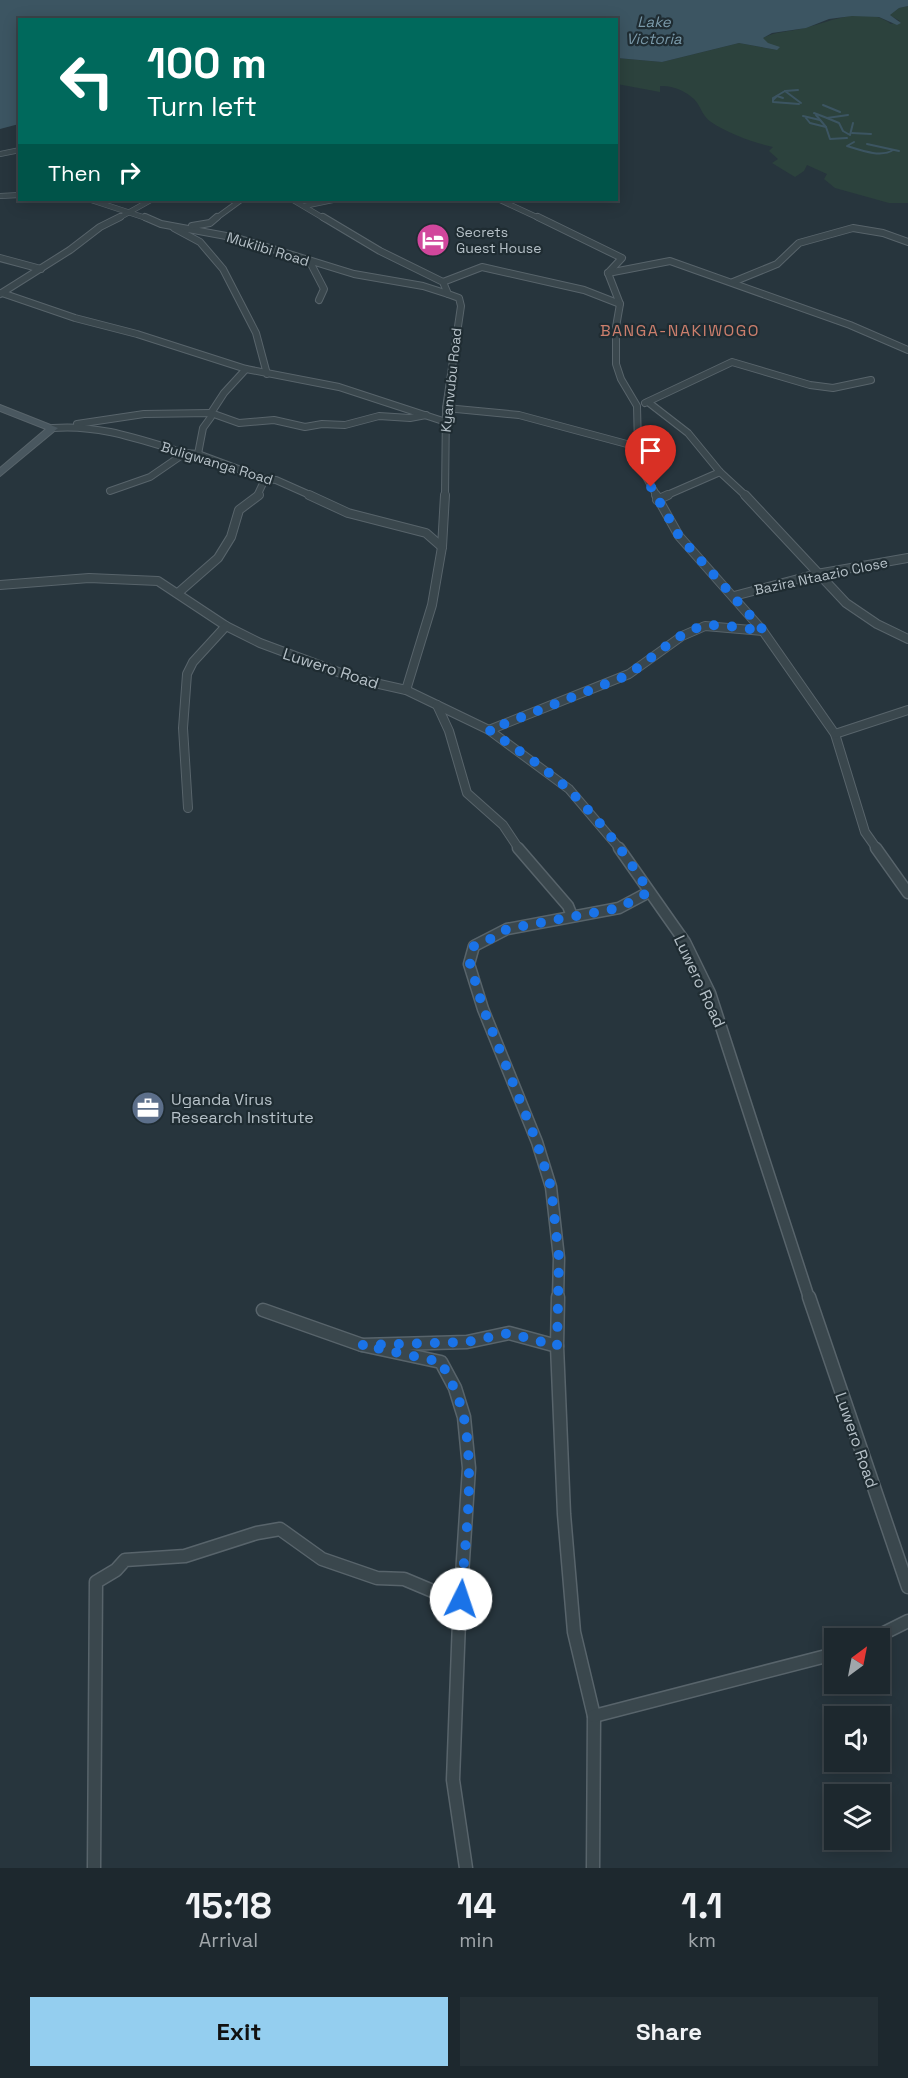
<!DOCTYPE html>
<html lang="en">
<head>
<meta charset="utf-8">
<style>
  :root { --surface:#1d282e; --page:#253036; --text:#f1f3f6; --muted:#a0a6aa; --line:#3b444a; --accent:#94ceef }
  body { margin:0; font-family:"Space Grotesk",sans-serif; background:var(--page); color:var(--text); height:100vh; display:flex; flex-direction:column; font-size:22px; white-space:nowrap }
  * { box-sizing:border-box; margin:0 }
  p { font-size:20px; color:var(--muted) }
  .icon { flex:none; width:33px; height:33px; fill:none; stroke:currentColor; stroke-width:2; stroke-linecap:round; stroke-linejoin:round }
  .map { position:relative; height:1868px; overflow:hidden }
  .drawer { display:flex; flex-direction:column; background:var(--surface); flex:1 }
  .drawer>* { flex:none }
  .banner { position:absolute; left:18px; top:18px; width:600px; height:183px; border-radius:0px; box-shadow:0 3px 15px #0003,0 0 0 2px var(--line); background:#00695c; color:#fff; overflow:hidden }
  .needle { width:39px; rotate:32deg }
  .tools { position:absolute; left:824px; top:1628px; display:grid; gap:12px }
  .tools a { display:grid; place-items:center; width:66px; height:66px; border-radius:0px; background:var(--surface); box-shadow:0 3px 15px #0003,0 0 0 2px var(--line); font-size:30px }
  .pin { position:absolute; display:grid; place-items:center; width:51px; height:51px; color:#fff; margin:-62px -26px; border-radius:50% 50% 50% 0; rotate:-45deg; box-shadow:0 0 6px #0007 }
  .pin .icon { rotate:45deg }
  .me { position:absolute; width:66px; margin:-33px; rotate:4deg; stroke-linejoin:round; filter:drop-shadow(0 0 4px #0008) }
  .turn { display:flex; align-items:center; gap:21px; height:126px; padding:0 30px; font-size:27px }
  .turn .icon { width:78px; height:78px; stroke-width:2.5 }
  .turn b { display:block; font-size:42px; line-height:51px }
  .then { display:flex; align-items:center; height:57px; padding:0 30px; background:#0003; gap:12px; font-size:22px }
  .eta { display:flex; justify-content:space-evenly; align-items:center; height:102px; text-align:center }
  .eta b { font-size:36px; font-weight:700; line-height:42px }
  .cta { display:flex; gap:12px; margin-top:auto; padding:12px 30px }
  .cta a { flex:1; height:69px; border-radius:0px; background:var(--accent); color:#111; font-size:24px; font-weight:700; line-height:69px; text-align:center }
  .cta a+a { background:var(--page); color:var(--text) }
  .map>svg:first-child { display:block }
  .green { fill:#2c423d }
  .water { fill:#3c5562 }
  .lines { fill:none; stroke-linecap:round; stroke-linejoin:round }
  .stream { stroke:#3c5562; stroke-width:2 }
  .street-far4-casing { stroke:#58646b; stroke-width:6 }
  .street-far3-casing { stroke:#58646b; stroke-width:8 }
  .street-far2-casing { stroke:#58646b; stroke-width:10 }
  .street-far1-casing { stroke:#58646b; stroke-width:13 }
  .street-casing { stroke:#58646b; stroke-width:15 }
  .secondary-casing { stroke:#58646b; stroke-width:2 }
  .street-far4 { stroke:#3a474d; stroke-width:4.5 }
  .street-far3 { stroke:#3a474d; stroke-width:6 }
  .street-far2 { stroke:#3a474d; stroke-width:8 }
  .street-far1 { stroke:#3a474d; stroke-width:10 }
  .street { stroke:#3a474d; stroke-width:12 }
  .secondary { fill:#49575f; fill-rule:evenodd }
  .route { stroke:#1a73e8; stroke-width:10; stroke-dasharray:0 18 }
  .labels { text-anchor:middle; stroke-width:4.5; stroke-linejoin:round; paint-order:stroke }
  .far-poi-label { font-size:14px; fill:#b6c1c8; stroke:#1f2c32; text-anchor:start }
  .far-street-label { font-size:14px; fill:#b6c1c8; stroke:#1f2c32 }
  .far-water-label { font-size:15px; font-style:italic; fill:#7a99a9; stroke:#1f2c32 }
  .far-quarter-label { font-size:16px; letter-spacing:1.5px; fill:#cc7f6d; stroke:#1f2c32 }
  .street-label { font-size:16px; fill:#b6c1c8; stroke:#1f2c32 }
  .poi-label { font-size:16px; fill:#b6c1c8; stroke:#1f2c32; text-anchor:start }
</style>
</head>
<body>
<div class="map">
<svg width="908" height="1868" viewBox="0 0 908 1868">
  <rect width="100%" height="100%" fill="#27353d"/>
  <path class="green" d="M908,6v197h-19l-54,-15 -11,-9 3,-5 -20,-9 -3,6 -9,6 -23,-14 6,-4 -9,-8 4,-4c-19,-4 -46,-14 -62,-25 -9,-6 -10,-16 -17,-23 -8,-8 -22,-14 -34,-13v6l-43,-8 -1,-26 46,4 77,-19 38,7 -15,-10 1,-2c13,-7 27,-6 41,-10 28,-6 60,-24 87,-4l9,-3 -11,-6 10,-7z"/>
  <polygon class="water" points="0,0 908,0 908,6 899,8 890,15 901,23 897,25 879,17 852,16 829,19 806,28 772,33 763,38 768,43 780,47 777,50 739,43 662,62 617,58 616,20 20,20 19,124 0,129"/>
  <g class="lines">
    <g class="stream">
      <polyline points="798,90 785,91 801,103"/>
      <polyline points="785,91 773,98 773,102 799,104"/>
      <polyline points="773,100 777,96 783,98"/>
      <polyline points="823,105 840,112"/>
      <polyline points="814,113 827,118 848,115"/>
      <polyline points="816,115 826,127 830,139 847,138"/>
      <polyline points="803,116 820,120"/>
      <polyline points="806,118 810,123 826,127"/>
      <polyline points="827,118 839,123 843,131 850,135 853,123"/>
      <polyline points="852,133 871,134"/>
      <path d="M854,142l-7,4c13,4 34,12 46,4"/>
      <polyline points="867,144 899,151"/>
    </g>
    <g class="street-far4-casing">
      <g id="street-far4">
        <polyline points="0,154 20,150"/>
        <polyline points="0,196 20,195"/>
        <polyline points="91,200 149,219"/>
        <polyline points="293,200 325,219"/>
        <polyline points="500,200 541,219"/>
        <polyline points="304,206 333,200"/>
        <polyline points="117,219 151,200"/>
        <polyline points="215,219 241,200"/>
      </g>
    </g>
    <g class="street-far3-casing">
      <g id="street-far3">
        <polyline points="145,217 161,224 237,238 354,274 423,286 448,294"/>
        <polyline points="323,217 380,251 443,282 448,294 459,298 461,306 446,408 445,496"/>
        <polyline points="538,217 622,258 608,273"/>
        <polyline points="192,226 210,223 217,217"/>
        <polyline points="174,228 200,242 223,269 256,333 267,374"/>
        <polyline points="0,258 41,269"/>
        <polyline points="310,262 324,289 319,300"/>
        <polyline points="608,273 620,304 616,327 616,364 621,379 637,406 638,447 645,475 657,496"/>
        <polyline points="608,273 670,261 850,325 908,350"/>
        <polyline points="443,282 482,267 584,290 620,304"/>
        <polyline points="733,282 777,264 799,243 853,228 883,233 908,242"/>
        <polyline points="2,293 75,318 137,334 246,369 339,387 446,422"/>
        <polyline points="0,294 70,250 100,227 120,217"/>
        <polyline points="246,369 224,393 211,413 239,423 274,420 305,427 322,424 345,425 379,416 410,418 426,415"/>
        <polyline points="648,402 688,433 720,472 746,496"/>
        <polyline points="645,403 732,362 810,385 833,388 871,380"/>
        <polyline points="446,408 519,415 638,447"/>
        <polyline points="77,424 144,414 211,413 211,417 203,428 198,454"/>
        <path d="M53,428c46,-4 88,12 132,25l13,1 67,25 11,1 36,16"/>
        <polyline points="110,491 150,477 185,453"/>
        <polyline points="257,496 265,479"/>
        <polyline points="665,496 720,472"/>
      </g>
    </g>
    <g class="street-far2-casing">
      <g id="street-far2">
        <polyline points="309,495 348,513 426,533 442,547"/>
        <polyline points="656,495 679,536 763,631 835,734 865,832 877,849"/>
        <polyline points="745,495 846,603 877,624 908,639"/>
        <polyline points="657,500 668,495"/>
        <polyline points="0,585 89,578 158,581 226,626 260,643 357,679 406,690 489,730 569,789 620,849"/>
        <polyline points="178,593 218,558 231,537 239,510 259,495"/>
        <polyline points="734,596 817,574 908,558"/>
        <polyline points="406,690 432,605 442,547 445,495"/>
        <polyline points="437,705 449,731 467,793 503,825 519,849"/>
        <polyline points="489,730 629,674 682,636 705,626 763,631"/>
        <polyline points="835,734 908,710"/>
        <polyline points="188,808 183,728 187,674 193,662 226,626"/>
      </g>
    </g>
    <g class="street-far1-casing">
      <g id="street-far1">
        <polyline points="518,848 568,906 572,916"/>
        <polyline points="619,848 685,942 710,993 809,1298"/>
        <polyline points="876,848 908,893"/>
        <polyline points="558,1298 559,1258 551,1187 537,1142 483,1009 469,964 474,946 507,929 619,908 649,892"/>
      </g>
    </g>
    <g class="street-casing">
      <g id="street">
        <polyline points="558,1297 557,1346 564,1514 574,1632 594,1716 593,1868"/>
        <polyline points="809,1297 908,1587"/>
        <polyline points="263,1310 362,1345 467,1342 509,1333 557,1346"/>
        <polyline points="362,1345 441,1362 455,1388 464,1417 469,1468 459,1621 453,1780 466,1868"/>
        <polyline points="874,1638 908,1621"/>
        <polyline points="594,1716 834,1654"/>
        <polyline points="94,1868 96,1582 116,1570 125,1560 185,1556 257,1533 280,1529 322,1559 377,1578 404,1579 435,1592 461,1599"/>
      </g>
    </g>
    <g class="secondary-casing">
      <polygon id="secondary" points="0,405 58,428 0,476 0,468 46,429 0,411"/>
    </g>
    <use href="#street-far4" class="street-far4"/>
    <use href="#street-far3" class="street-far3"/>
    <use href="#street-far2" class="street-far2"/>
    <use href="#street-far1" class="street-far1"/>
    <use href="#street" class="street"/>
    <use href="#secondary" class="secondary"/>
  </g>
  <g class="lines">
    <path class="route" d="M461,1599c4,-59 14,-122 3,-181 -4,-20 -14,-39 -23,-56l-79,-17 105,-3 42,-9 48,13 2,-88 -8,-71 -14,-44 -54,-135 -13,-44 4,-18 23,-10 10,-7 112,-21 30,-16c-22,-37 -49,-71 -79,-101 -24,-23 -54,-42 -81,-61l132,-52c28,-14 52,-44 82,-52 15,-3 44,3 61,5l-85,-95 -28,-49"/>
  </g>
  <defs>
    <g id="hotel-disc" transform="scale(1.725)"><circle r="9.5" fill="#d1479c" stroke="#1f2c32"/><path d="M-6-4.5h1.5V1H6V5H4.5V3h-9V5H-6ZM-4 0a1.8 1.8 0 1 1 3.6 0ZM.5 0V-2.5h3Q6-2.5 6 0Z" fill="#fff"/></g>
    <g id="office-disc" transform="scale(1.725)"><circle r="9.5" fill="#5c6f8a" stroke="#1f2c32"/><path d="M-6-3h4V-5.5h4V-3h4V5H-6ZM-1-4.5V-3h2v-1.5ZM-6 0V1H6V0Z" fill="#fff"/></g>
  </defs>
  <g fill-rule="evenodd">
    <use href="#hotel-disc" x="433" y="240"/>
    <use href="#office-disc" x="148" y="1108"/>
  </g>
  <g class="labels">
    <g class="far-poi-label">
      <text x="456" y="237">Secrets<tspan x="456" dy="16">Guest House</tspan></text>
    </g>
    <g class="far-street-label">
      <text transform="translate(268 249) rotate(17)" y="5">Mukiibi Road</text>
      <text transform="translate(451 380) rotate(-84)" y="5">Kyanvubu Road</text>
      <text transform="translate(217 463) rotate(17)" y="5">Buligwanga Road</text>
      <text transform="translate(821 576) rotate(-12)" y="5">Bazira Ntaazio Close</text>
    </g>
    <g class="far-water-label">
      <text x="654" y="27">Lake<tspan x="654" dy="17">Victoria</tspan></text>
    </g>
    <g class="far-quarter-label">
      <text x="680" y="336">BANGA-NAKIWOGO</text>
    </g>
    <g class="street-label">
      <text transform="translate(331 668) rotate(18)" y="6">Luwero Road</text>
      <text transform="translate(700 981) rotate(65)" y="6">Luwero Road</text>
      <text transform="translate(857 1440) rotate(71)" y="6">Luwero Road</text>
    </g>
    <g class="poi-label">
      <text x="171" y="1105">Uganda Virus<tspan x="171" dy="18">Research Institute</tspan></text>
    </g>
  </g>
</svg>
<div class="tools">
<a><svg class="needle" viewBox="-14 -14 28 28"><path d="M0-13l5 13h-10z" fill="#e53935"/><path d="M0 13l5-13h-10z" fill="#a0a6aa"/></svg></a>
<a><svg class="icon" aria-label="sound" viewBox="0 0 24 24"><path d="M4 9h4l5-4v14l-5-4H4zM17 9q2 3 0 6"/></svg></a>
<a><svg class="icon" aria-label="layers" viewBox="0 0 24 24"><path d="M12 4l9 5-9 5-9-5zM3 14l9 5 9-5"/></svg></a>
</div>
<div class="pin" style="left:651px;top:487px;background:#d93025"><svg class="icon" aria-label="arrive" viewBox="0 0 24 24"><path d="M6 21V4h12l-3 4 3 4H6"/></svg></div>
<svg class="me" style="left:461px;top:1599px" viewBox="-20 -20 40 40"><circle r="19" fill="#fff"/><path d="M0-13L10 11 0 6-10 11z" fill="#1a73e8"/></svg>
<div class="banner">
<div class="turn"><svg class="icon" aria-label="left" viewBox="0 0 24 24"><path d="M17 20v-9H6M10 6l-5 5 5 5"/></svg><div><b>100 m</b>Turn left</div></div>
<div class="then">Then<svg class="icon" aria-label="right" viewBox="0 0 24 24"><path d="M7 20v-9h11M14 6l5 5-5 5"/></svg></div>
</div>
</div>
<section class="drawer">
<div class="eta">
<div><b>15:18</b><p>Arrival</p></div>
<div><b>14</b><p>min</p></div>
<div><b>1.1</b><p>km</p></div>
</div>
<div class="cta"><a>Exit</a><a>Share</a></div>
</section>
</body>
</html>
